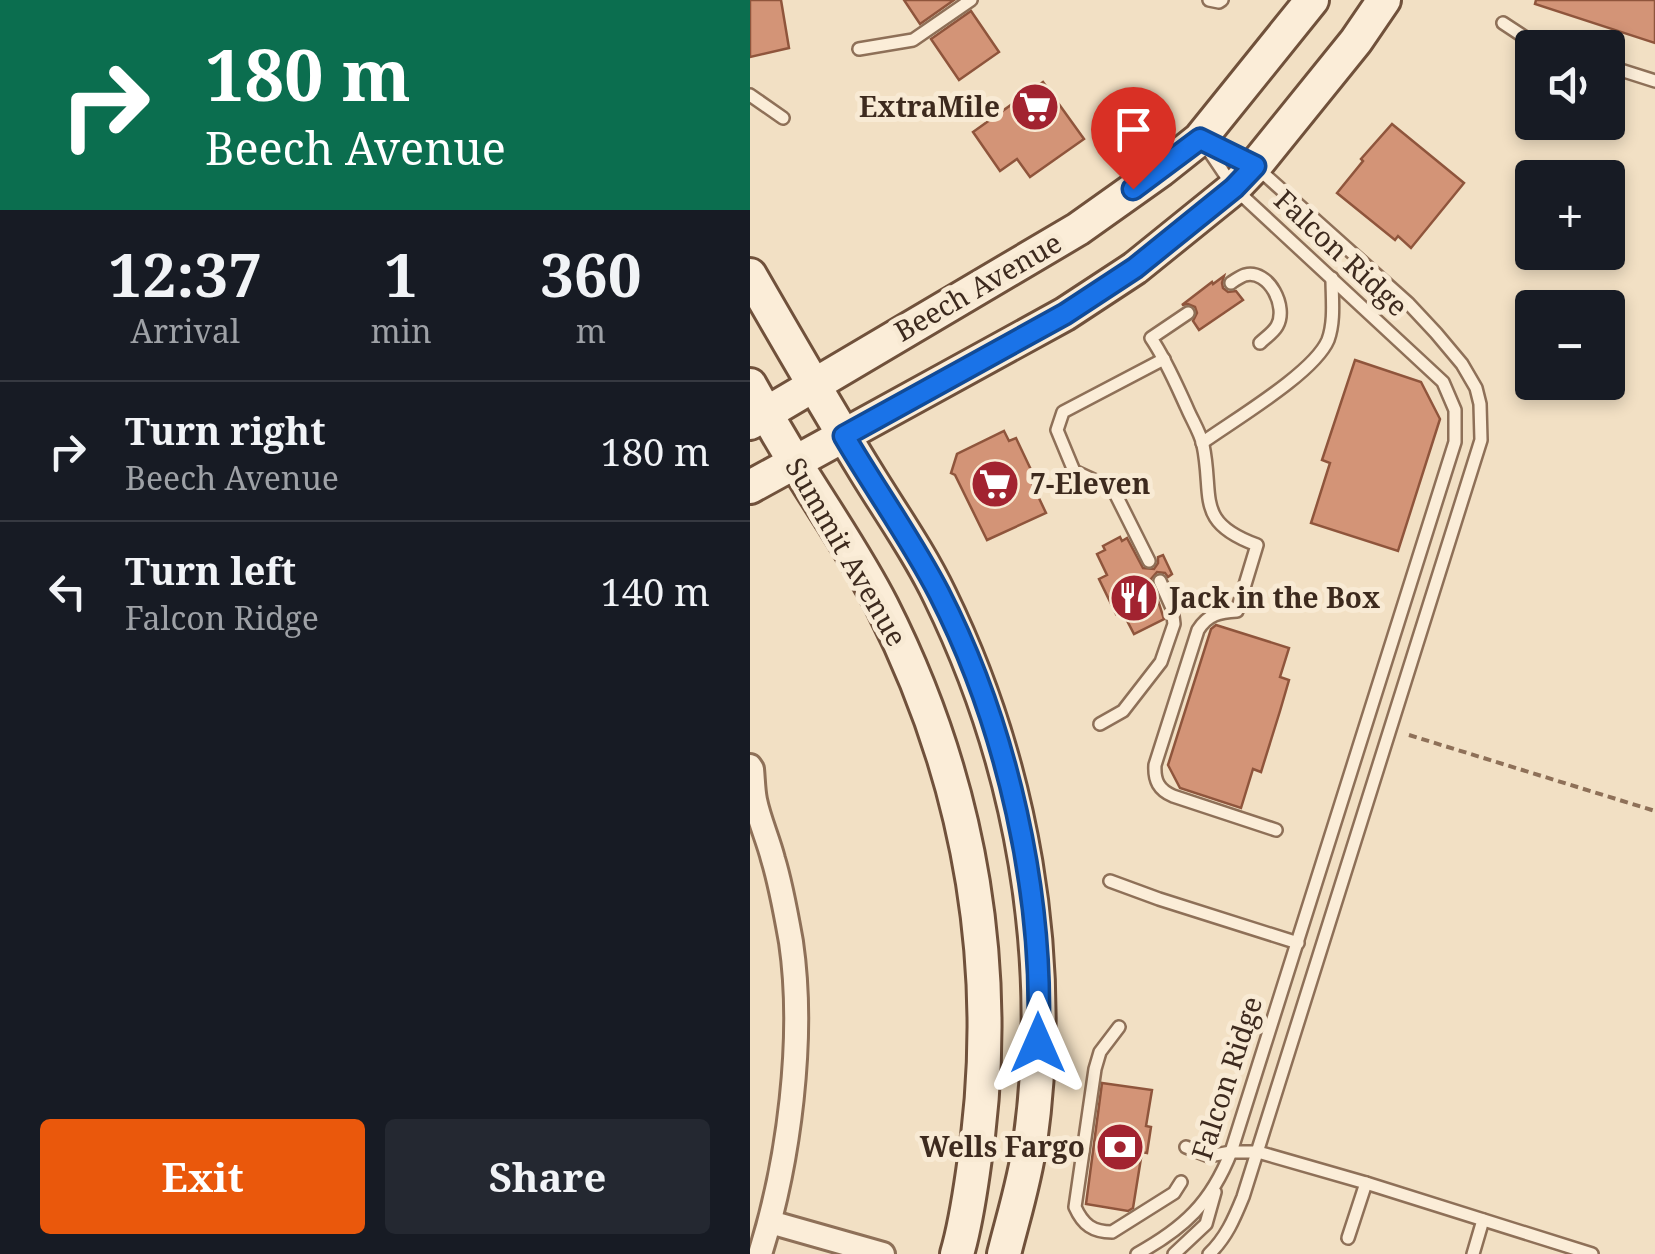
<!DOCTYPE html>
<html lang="en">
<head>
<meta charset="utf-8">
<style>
  :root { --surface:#171b24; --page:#242831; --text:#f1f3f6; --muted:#9ea1a6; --line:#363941; --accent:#ea580c }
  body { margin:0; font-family:"Noto Serif",serif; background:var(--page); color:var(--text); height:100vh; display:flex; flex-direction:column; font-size:38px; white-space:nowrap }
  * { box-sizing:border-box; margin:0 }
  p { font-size:32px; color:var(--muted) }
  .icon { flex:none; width:55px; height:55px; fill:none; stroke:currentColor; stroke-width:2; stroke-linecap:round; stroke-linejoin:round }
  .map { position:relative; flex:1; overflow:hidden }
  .panel { display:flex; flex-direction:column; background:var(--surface); width:750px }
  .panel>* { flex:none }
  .guide { background:#0b6e4f; color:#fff; overflow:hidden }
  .fabs { position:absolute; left:765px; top:30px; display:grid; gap:20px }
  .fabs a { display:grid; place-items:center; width:110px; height:110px; border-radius:10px; background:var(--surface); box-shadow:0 5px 15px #0003; font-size:50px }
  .pin { position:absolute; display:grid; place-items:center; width:85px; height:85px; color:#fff; margin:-102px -42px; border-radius:50% 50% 50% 0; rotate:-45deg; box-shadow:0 0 10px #0007 }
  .pin .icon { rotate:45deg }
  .me { position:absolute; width:110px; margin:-55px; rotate:0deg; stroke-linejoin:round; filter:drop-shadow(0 0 8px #0008) }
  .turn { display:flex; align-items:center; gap:35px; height:210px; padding:0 40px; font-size:45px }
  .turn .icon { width:130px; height:130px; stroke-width:2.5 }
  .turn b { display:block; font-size:70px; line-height:85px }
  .eta { display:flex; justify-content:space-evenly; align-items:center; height:170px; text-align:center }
  .eta b { font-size:60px; font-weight:700; line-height:70px }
  .primary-button { display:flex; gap:20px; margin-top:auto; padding:20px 40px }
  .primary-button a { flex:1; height:115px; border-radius:10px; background:var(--accent); color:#fff; font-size:40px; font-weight:700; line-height:115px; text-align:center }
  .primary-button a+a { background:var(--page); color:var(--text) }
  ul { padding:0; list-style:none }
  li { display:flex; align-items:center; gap:30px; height:140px; padding:0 40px; border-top:2px solid var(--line) }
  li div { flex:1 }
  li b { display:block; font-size:38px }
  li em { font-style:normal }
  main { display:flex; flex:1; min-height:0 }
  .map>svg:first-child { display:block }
  .building { fill:#d39477; stroke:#8f553c; stroke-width:2.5 }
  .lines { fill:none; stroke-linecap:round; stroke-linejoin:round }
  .lane-casing { stroke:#8e7058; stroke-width:16 }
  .street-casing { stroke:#8e7058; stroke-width:28 }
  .secondary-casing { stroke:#70513b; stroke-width:38 }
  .path { stroke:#8e7058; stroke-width:4; stroke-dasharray:8 5; stroke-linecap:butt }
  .lane { stroke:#fbedd8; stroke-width:11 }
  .street { stroke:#fbedd8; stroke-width:22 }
  .secondary { stroke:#fbedd8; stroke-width:32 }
  .route-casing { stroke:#114b97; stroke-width:25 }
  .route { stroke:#1a73e8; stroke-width:18 }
  .labels { text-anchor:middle; stroke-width:10; stroke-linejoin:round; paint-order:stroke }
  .poi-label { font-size:28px; font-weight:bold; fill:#3d2a1e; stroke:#f8ead4; text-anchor:end }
  .street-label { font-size:28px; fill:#3d2a1e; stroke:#f8ead4 }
</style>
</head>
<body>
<main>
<section class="panel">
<div class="guide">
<div class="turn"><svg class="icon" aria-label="right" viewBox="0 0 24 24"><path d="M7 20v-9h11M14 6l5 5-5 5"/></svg><div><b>180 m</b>Beech Avenue</div></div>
</div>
<div class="eta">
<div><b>12:37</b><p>Arrival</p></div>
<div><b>1</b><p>min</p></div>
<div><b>360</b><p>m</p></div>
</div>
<ul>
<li><svg class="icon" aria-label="right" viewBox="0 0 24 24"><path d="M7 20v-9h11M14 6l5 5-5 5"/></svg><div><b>Turn right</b><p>Beech Avenue</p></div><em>180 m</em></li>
<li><svg class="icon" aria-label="left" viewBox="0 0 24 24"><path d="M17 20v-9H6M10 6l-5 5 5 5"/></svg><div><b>Turn left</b><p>Falcon Ridge</p></div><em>140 m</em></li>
</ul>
<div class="primary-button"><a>Exit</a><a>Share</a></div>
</section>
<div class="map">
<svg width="905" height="1254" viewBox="0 0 905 1254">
  <rect width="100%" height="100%" fill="#f2e0c4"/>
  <g class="building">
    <polygon points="0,0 31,0 39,48 0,57"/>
    <polygon points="154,0 204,0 170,24"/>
    <polygon points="786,0 905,0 905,43 785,4"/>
    <polygon points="221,11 249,52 209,80 181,39"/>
    <polygon points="293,82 334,139 280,177 267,159 250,171 223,132"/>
    <polygon points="642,124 714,183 661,248 648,236 645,240 587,193 613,161 611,159"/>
    <polygon points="474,276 472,283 473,288 478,292 486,291 493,300 449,330 443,321 447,313 445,307 438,304 432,305 462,282 463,284"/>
    <polygon points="605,360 671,382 690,419 648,551 561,523 580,463 572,460"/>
    <polygon points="254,431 259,441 266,438 284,476 280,479 296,513 237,540 205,475 201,473 207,454"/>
    <polygon points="370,537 372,541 377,538 393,568 404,569 408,563 408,557 413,555 422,574 418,577 415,573 407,572 401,579 414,619 384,634 372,611 366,614 349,579 357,575 347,554 355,550 353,546"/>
    <polygon points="466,625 539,648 530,677 539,680 530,711 511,772 503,769 491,808 430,788 418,765 461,629"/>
    <polygon points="352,1083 402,1090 396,1126 401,1127 397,1153 392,1152 383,1208 378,1211 336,1204"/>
  </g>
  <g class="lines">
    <g class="lane-casing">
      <g id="lane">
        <polyline points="459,0 469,2 472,0"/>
        <polyline points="753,23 782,42"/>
        <polyline points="109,49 163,40 221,0"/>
        <polyline points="858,66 905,81"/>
        <polyline points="0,95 33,118"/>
        <path d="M454,141l51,25 153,137 28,30 26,31 14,24 4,16 1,36 -238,757c-9,22 -17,41 -34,57"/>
        <path d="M481,283c1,-1 12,-8 14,-8 24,-6 43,32 32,51 -4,7 -11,11 -17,17"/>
        <path d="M438,313l-37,25c15,22 25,46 36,70 5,12 13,24 16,37 11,52 -9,77 54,100l-20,66c-17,1 -29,3 -39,19l-43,135c-1,16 4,25 18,31l103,34"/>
        <path d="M452,443c32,-23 112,-70 126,-103 7,-19 4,-42 4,-62"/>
        <polyline points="399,561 363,489 324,471 307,430 313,412 414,359"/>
        <polyline points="350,724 373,711 411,662 424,624 422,608 410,581"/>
        <polyline points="360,881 409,899 548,943"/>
        <path d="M369,1027l-19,25 -5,17 -20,138c8,18 18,25 37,25l62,-39 7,-11"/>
        <polyline points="436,1147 459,1156 481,1152 508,1152 616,1183 842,1254"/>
        <polyline points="598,1238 616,1183"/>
        <path d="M387,1254c47,-26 74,-51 94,-102l224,-710v-32l-12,-28 -209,-194 -31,-46"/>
        <polyline points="424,1254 456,1224 465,1192"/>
        <polyline points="723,1254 733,1220"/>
      </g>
    </g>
    <g class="street-casing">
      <g id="street">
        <path d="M0,766l2,3c1,10 1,21 3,31 4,20 13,39 18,59 8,26 13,55 18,83 14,96 -2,220 -31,312"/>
        <polyline points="20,1222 133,1254"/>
      </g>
    </g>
    <g class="secondary-casing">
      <g id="secondary">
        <path d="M0,275c38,66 76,132 116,197 25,41 53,80 74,124 82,168 116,361 90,547 -5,37 -17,75 -26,111"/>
        <path d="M0,385c15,27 30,53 46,79 29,47 61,93 86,142 90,178 122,370 91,566 -4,28 -8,55 -16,82"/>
        <polyline points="0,423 328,229 411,170 450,139 562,0"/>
        <polyline points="0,487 315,314 385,268 484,188 505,166 606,41 634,0"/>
      </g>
    </g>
    <polyline class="path" points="659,735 905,811"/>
    <use href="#lane" class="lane"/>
    <use href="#street" class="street"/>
    <use href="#secondary" class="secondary"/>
  </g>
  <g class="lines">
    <g class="route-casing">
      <path id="route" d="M288,1043c7,-148 -31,-317 -99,-450 -28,-54 -64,-104 -95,-157l221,-122 70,-46 99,-80 21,-22 -55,-27 -67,50"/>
    </g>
    <use href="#route" class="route"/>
  </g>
  <defs>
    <g id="supermarket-disc" transform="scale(2.5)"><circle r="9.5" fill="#a22330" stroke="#f8ead4"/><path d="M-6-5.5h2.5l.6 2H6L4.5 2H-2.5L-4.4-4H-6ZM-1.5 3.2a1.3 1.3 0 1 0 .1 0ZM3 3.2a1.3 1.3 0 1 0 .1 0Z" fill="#fff"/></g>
    <g id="restaurant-disc" transform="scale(2.5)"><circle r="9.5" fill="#a22330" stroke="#f8ead4"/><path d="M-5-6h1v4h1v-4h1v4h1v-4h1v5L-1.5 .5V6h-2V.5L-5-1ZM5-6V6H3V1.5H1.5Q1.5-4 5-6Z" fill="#fff"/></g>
    <g id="bank-disc" transform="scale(2.5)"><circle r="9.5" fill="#a22330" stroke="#f8ead4"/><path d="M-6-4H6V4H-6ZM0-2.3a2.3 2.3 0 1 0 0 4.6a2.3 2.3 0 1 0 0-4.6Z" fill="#fff"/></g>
  </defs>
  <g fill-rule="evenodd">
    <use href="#supermarket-disc" x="285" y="107"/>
    <use href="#supermarket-disc" x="245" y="484"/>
    <use href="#restaurant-disc" x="384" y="598"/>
    <use href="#bank-disc" x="370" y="1147"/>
  </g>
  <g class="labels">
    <g class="poi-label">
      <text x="250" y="117">ExtraMile</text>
      <text x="280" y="494" text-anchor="start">7-Eleven</text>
      <text x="419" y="608" text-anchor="start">Jack in the Box</text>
      <text x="335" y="1157">Wells Fargo</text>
    </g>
    <g class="street-label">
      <text transform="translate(591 253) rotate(43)" y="10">Falcon Ridge</text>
      <text transform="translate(228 287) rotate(-30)" y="10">Beech Avenue</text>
      <text transform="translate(96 552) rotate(60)" y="10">Summit Avenue</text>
      <text transform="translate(477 1078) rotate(-72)" y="10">Falcon Ridge</text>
    </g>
  </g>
</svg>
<div class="fabs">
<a><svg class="icon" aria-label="sound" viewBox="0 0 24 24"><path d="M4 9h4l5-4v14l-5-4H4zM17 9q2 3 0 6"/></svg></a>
<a>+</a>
<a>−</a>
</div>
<div class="pin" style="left:383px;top:189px;background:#d93025"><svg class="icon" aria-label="arrive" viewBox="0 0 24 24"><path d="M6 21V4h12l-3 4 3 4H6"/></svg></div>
<svg class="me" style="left:288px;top:1043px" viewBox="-20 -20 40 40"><path d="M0-17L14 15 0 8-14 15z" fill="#1a73e8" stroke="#fff" stroke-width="4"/></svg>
</div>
</main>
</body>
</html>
